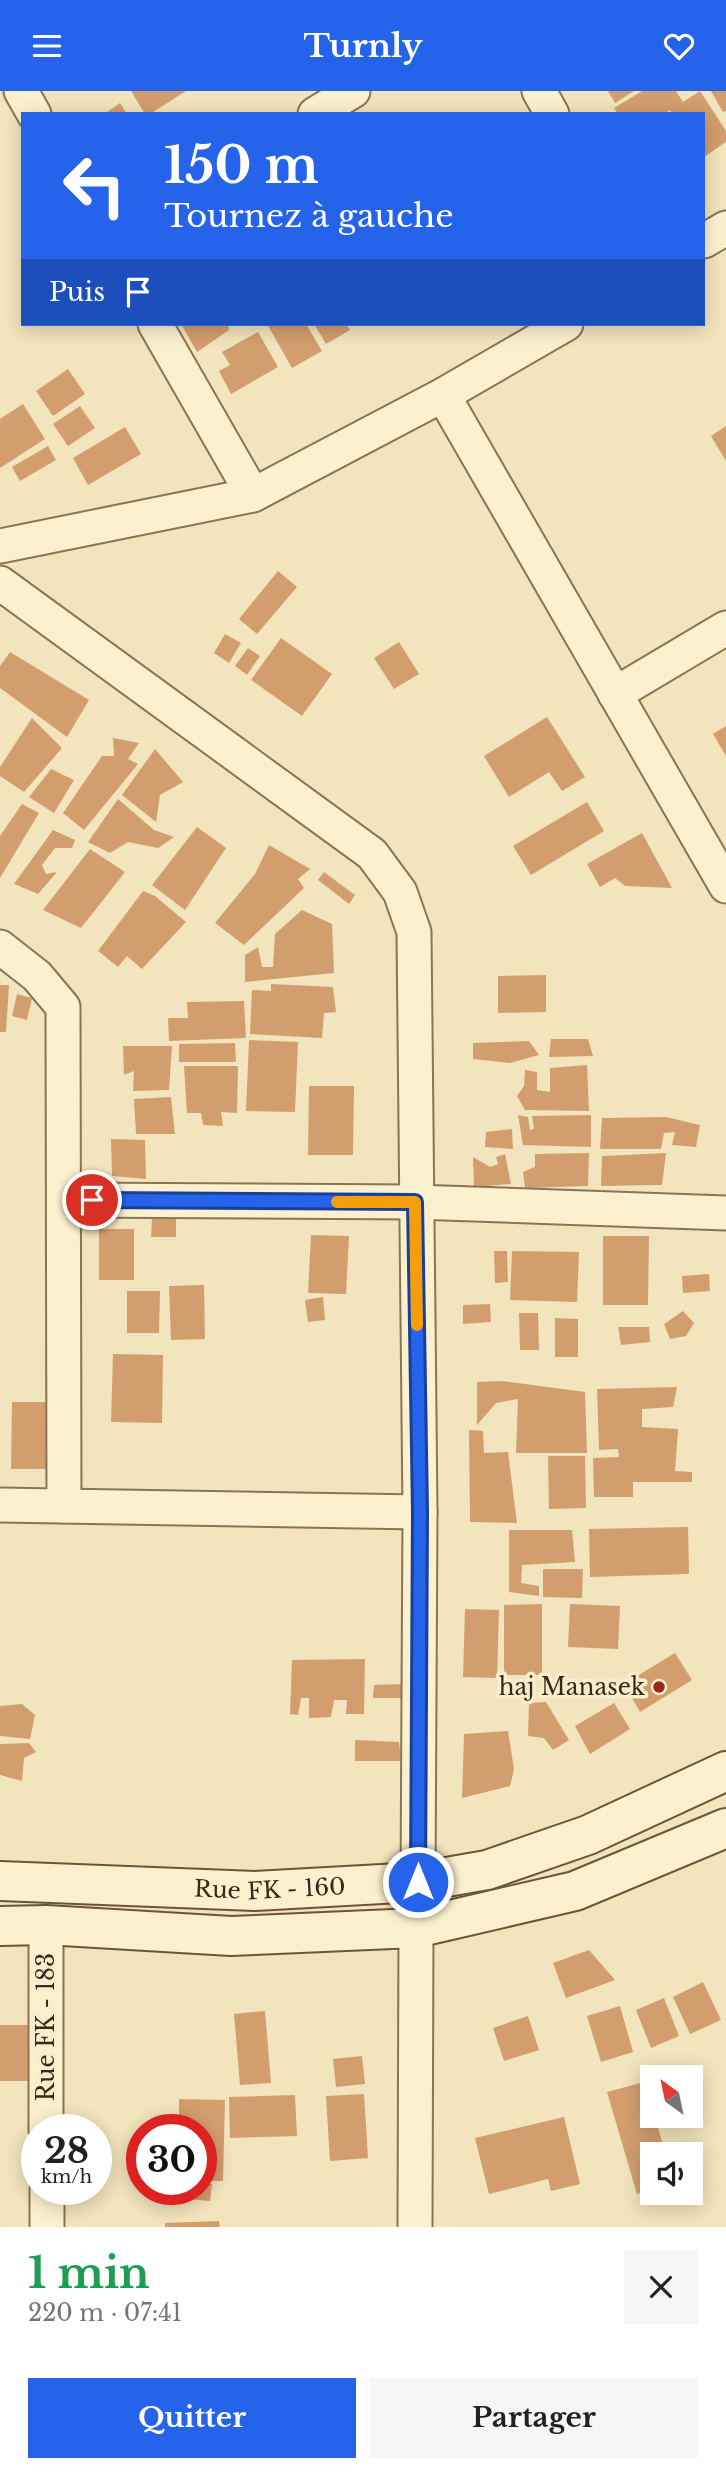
<!DOCTYPE html>
<html lang="fr">
<head>
<meta charset="utf-8">
<style>
  :root { --surface:#fff; --page:#f6f6f6; --text:#202124; --muted:#757577; --accent:#2563eb }
  body { margin:0; font-family:"Libre Baskerville",serif; background:var(--page); color:var(--text); height:100vh; display:flex; flex-direction:column; font-size:26px; white-space:nowrap }
  * { box-sizing:border-box; margin:0 }
  p { font-size:23px; color:var(--muted) }
  .icon { flex:none; width:38px; height:38px; fill:none; stroke:currentColor; stroke-width:2; stroke-linecap:round; stroke-linejoin:round }
  .map { position:relative; height:2136px; overflow:hidden }
  .details { display:flex; flex-direction:column; background:var(--surface); flex:1 }
  .details>* { flex:none }
  .banner { position:absolute; left:21px; top:21px; width:684px; height:214px; border-radius:0px; box-shadow:0 4px 18px #0003; background:#2563eb; color:#fff; overflow:hidden }
  .needle { width:46px; rotate:327deg }
  .buttons { position:absolute; left:640px; top:1974px; display:grid; gap:14px }
  .buttons a { display:grid; place-items:center; width:63px; height:63px; border-radius:0px; background:var(--surface); box-shadow:0 4px 18px #0003; font-size:35px }
  .speed { position:absolute; left:21px; top:2023px; display:flex; gap:14px; font-size:35px; font-weight:700; text-align:center }
  .speed>* { display:grid; place-content:center; width:91px; height:91px; border-radius:50%; background:var(--surface); box-shadow:0 4px 18px #0003; line-height:1 }
  .speed small { font-size:18px; font-weight:400 }
  .speed .limit { border:10px solid #d22; background:#fff; color:#111 }
  .pin { position:absolute; display:grid; place-items:center; width:60px; height:60px; color:#fff; margin:-30px; border:4px solid #fff; border-radius:50%; box-shadow:0 2px 7px #0007 }
  .me { position:absolute; width:77px; margin:-38px; rotate:0deg; stroke-linejoin:round; filter:drop-shadow(0 0 5px #0008) }
  .turn { display:flex; align-items:center; gap:24px; height:147px; padding:0 28px; font-size:32px }
  .turn .icon { width:91px; height:91px; stroke-width:2.5 }
  .turn b { display:block; font-size:49px; line-height:60px }
  .then { display:flex; align-items:center; height:66px; padding:0 28px; background:#0003; gap:14px; font-size:26px }
  .round { display:grid; place-items:center; flex:none; width:74px; height:74px; border-radius:0px; background:var(--page) }
  .headline { display:flex; align-items:center; justify-content:space-between; height:119px; padding:0 28px }
  h1 { font-size:42px; font-weight:700; line-height:52px; color:#1e9e55 }
  .cta { display:flex; gap:14px; margin-top:auto; padding:14px 28px }
  .cta a { flex:1; height:80px; border-radius:0px; background:var(--accent); color:#fff; font-size:28px; font-weight:700; line-height:80px; text-align:center }
  .cta a+a { background:var(--page); color:var(--text) }
  header { display:flex; justify-content:space-between; align-items:center; height:91px; padding:0 28px; background:var(--accent); color:#fff; font-size:32px; font-weight:700 }
  .map>svg:first-child { display:block }
  .building { fill:#d39e6e }
  .lines { fill:none; stroke-linecap:round; stroke-linejoin:round }
  .minor-casing { stroke:#8a7454; stroke-width:37 }
  .secondary-casing { stroke:#6c5537; stroke-width:42 }
  .minor { stroke:#fcf1cf; stroke-width:33 }
  .secondary { stroke:#fcf1cf; stroke-width:38 }
  .route-casing { stroke:#184099; stroke-width:18 }
  .route { stroke:#2563eb; stroke-width:12 }
  .slow { stroke:#f59e0b; stroke-width:12 }
  .poi-dot { fill:#9f251f; stroke:#f8eecc; stroke-width:2.5 }
  .labels { text-anchor:middle; stroke-width:7; stroke-linejoin:round; paint-order:stroke }
  .poi-label { font-size:23px; fill:#382a1a; stroke:#f8eecc; text-anchor:end }
  .street-label { font-size:23px; fill:#382a1a; stroke:#f8eecc }
</style>
</head>
<body>
<header><svg class="icon" aria-label="menu" viewBox="0 0 24 24"><path d="M4 6h16M4 12h16M4 18h16"/></svg>Turnly<svg class="icon" aria-label="heart" viewBox="0 0 24 24"><path d="M12 20l-8-8c-3-5 5-10 8-4 3-6 11-1 8 4z"/></svg></header>
<div class="map">
<svg width="726" height="2136" viewBox="0 0 726 2136">
  <rect width="100%" height="100%" fill="#f2e4bc"/>
  <g class="building">
    <polygon points="131,0 186,0 150,23 145,23"/>
    <polygon points="608,0 634,0 615,12"/>
    <polygon points="642,0 676,0 683,11 700,0 726,40 726,51 704,66 704,23 672,23 670,19 664,23 618,23 614,17"/>
    <polygon points="711,0 726,0 726,20 723,21"/>
    <polygon points="120,12 127,23 104,23"/>
    <polygon points="181,233 228,233 229,239 197,261"/>
    <polygon points="267,233 306,233 322,260 292,277"/>
    <polygon points="314,233 346,233 350,239 326,253"/>
    <polygon points="258,241 278,276 231,303 219,280 230,274 222,261"/>
    <polygon points="68,278 85,303 53,325 36,300"/>
    <polygon points="23,313 45,348 0,377 0,328"/>
    <polygon points="80,315 95,337 68,355 53,333"/>
    <polygon points="726,335 726,370 711,345"/>
    <polygon points="125,336 141,363 88,394 73,367"/>
    <polygon points="48,355 56,369 20,390 12,376"/>
    <polygon points="278,480 297,496 257,543 239,528"/>
    <polygon points="225,543 241,552 229,572 214,562"/>
    <polygon points="281,547 332,583 302,625 251,589"/>
    <polygon points="399,551 419,583 394,598 374,567"/>
    <polygon points="248,557 260,565 247,584 235,575"/>
    <polygon points="10,561 89,609 67,646 0,597 0,575"/>
    <polygon points="547,626 585,686 562,700 549,681 509,706 484,665"/>
    <polygon points="32,627 62,657 24,701 0,685 0,676"/>
    <polygon points="726,635 726,665 713,643"/>
    <polygon points="113,647 139,652 128,668 138,673 84,739 63,722 102,665 114,665"/>
    <polygon points="155,658 183,691 160,704 156,731 122,704"/>
    <polygon points="51,678 74,689 54,722 29,706"/>
    <polygon points="118,708 154,739 174,746 158,757 128,751 110,762 88,751"/>
    <polygon points="587,711 604,740 531,784 513,755"/>
    <polygon points="22,713 39,722 0,787 0,745"/>
    <polygon points="197,736 226,757 185,819 152,794"/>
    <polygon points="53,739 75,749 72,757 55,757 42,774 46,783 57,781 38,803 14,793"/>
    <polygon points="642,742 672,797 625,795 615,787 600,796 587,773"/>
    <polygon points="269,754 310,778 298,788 304,797 244,854 215,832 255,783"/>
    <polygon points="90,758 125,781 81,837 43,819"/>
    <polygon points="324,781 355,804 349,813 318,789"/>
    <polygon points="143,800 155,805 186,831 142,878 127,865 118,876 98,860"/>
    <polygon points="302,819 332,833 334,882 245,891 245,864 258,856 262,876 273,876 275,843"/>
    <polygon points="546,884 546,921 498,922 498,885"/>
    <polygon points="271,893 333,896 336,921 324,922 322,947 250,943 252,899 271,900"/>
    <polygon points="0,894 9,894 6,941 0,941"/>
    <polygon points="17,903 32,907 27,929 12,925"/>
    <polygon points="244,910 246,947 169,950 168,927 188,927 187,911"/>
    <polygon points="551,948 588,948 593,965 549,966"/>
    <polygon points="249,949 298,951 295,1021 246,1020"/>
    <polygon points="529,950 539,964 510,972 473,968 473,952"/>
    <polygon points="235,952 236,971 179,971 179,953"/>
    <polygon points="123,955 172,955 169,999 133,1000 134,980 124,984"/>
    <polygon points="587,974 589,1020 525,1019 517,1005 524,995 525,979 537,981 537,999 550,1001 550,977"/>
    <polygon points="184,975 238,975 237,1022 221,1021 223,1035 203,1034 201,1022 187,1022"/>
    <polygon points="309,995 354,995 353,1064 308,1064"/>
    <polygon points="171,1006 175,1043 136,1043 134,1008"/>
    <polygon points="518,1024 528,1026 530,1039 534,1038 532,1025 591,1024 591,1056 523,1054"/>
    <polygon points="666,1026 700,1034 696,1056 672,1054 675,1041 664,1042 661,1058 600,1058 602,1027"/>
    <polygon points="512,1038 513,1058 485,1056 486,1041"/>
    <polygon points="111,1048 145,1049 146,1088 112,1085"/>
    <polygon points="589,1062 588,1095 525,1097 523,1081 535,1076 535,1063"/>
    <polygon points="666,1062 662,1094 601,1095 602,1065"/>
    <polygon points="505,1063 511,1093 474,1096 473,1066 490,1076 498,1073 496,1066"/>
    <polygon points="152,1127 176,1127 176,1146 151,1146"/>
    <rect x="99" y="1138" width="35" height="51"/>
    <polygon points="311,1144 349,1145 346,1203 308,1202"/>
    <polygon points="603,1145 649,1145 648,1214 603,1214"/>
    <polygon points="494,1160 507,1160 508,1191 495,1192"/>
    <polygon points="512,1160 579,1161 577,1211 510,1209"/>
    <polygon points="709,1183 710,1200 683,1202 682,1185"/>
    <polygon points="204,1194 205,1248 171,1249 169,1195"/>
    <polygon points="127,1200 160,1200 159,1242 127,1242"/>
    <polygon points="323,1206 325,1229 308,1231 305,1209"/>
    <polygon points="490,1213 491,1231 463,1233 463,1214"/>
    <polygon points="683,1220 694,1232 686,1245 670,1248 664,1233"/>
    <polygon points="519,1222 538,1222 539,1259 520,1259"/>
    <polygon points="555,1227 578,1228 578,1266 555,1266"/>
    <polygon points="618,1236 649,1236 650,1251 621,1254"/>
    <polygon points="113,1263 163,1264 162,1332 111,1331"/>
    <polygon points="502,1290 585,1301 587,1362 516,1362 518,1308 496,1312 477,1334 477,1291"/>
    <polygon points="677,1296 673,1316 642,1318 642,1336 678,1338 675,1380 692,1381 692,1391 633,1391 633,1406 594,1406 593,1367 619,1366 618,1358 599,1359 597,1298"/>
    <polygon points="12,1311 52,1311 52,1378 11,1378"/>
    <polygon points="469,1339 483,1340 484,1362 508,1361 517,1432 470,1431"/>
    <polygon points="548,1365 585,1365 586,1417 549,1418"/>
    <polygon points="688,1436 689,1483 590,1486 589,1438"/>
    <polygon points="509,1439 572,1439 575,1471 522,1474 521,1492 539,1495 539,1505 509,1501"/>
    <polygon points="543,1478 583,1478 582,1507 543,1506"/>
    <polygon points="542,1513 542,1584 504,1584 504,1514"/>
    <polygon points="570,1513 620,1515 618,1558 568,1556"/>
    <polygon points="465,1518 499,1519 497,1587 463,1586"/>
    <polygon points="675,1562 692,1589 640,1621 624,1593"/>
    <polygon points="365,1568 364,1623 346,1623 347,1609 334,1609 331,1626 309,1627 309,1607 301,1607 298,1624 290,1623 292,1569"/>
    <polygon points="403,1593 404,1607 373,1607 374,1594"/>
    <polygon points="546,1611 569,1649 553,1659 544,1647 528,1645 529,1612"/>
    <polygon points="614,1612 630,1638 590,1663 575,1635"/>
    <polygon points="22,1613 35,1624 30,1648 0,1645 0,1615"/>
    <polygon points="508,1640 514,1678 510,1695 462,1707 464,1643"/>
    <polygon points="355,1649 399,1651 401,1670 355,1670"/>
    <polygon points="29,1652 36,1661 24,1667 22,1690 0,1684 0,1653"/>
    <polygon points="589,1859 615,1889 566,1907 553,1872"/>
    <polygon points="703,1891 721,1929 690,1943 673,1906"/>
    <polygon points="664,1907 679,1945 651,1957 636,1919"/>
    <polygon points="620,1915 633,1961 601,1971 587,1925"/>
    <polygon points="265,1920 271,1992 240,1994 234,1923"/>
    <polygon points="528,1925 539,1959 504,1970 493,1937"/>
    <rect x="0" y="1934" width="28" height="56"/>
    <polygon points="362,1965 365,1993 336,1996 333,1968"/>
    <polygon points="644,1991 666,2063 653,2063 653,2098 637,2103 607,2001"/>
    <polygon points="364,2003 368,2067 330,2070 326,2005"/>
    <polygon points="295,2004 297,2045 230,2047 229,2006"/>
    <polygon points="179,2008 225,2009 223,2090 201,2090 201,2039 179,2039"/>
    <polygon points="564,2026 580,2093 551,2100 548,2088 489,2103 475,2047"/>
    <polygon points="201,2092 212,2093 210,2110 187,2108 188,2098 201,2098"/>
    <polygon points="219,2130 220,2136 165,2136 165,2132"/>
  </g>
  <g class="lines">
    <g class="minor-casing">
      <g id="minor">
        <polyline points="21,0 34,23"/>
        <polyline points="539,0 552,23"/>
        <polyline points="315,23 353,0"/>
        <polyline points="704,150 726,137"/>
        <polyline points="155,233 253,404"/>
        <polyline points="443,304 726,795"/>
        <polyline points="0,455 253,404 443,304 566,233"/>
        <polyline points="0,492 372,763 400,801 414,841 420,1421 418,1791"/>
        <polyline points="615,603 726,537"/>
        <polyline points="0,856 37,885 63,916 64,1415"/>
        <polyline points="65,1109 415,1111 726,1122"/>
        <polyline points="0,1414 420,1421"/>
        <polyline points="46,1834 46,2039"/>
        <polyline points="47,2098 47,2136"/>
        <polyline points="415,2136 416,1837"/>
      </g>
    </g>
    <g class="secondary-casing">
      <g id="secondary">
        <path id="s1" d="M0,1790l255,10 163,-9 69,-12 101,-35 138,-64"/>
        <polyline points="0,1835 46,1834 231,1845 416,1837 575,1800 726,1737"/>
      </g>
    </g>
    <use href="#minor" class="minor"/>
    <use href="#secondary" class="secondary"/>
  </g>
  <g class="lines">
    <g class="route-casing">
      <polyline id="route" points="92,1109 415,1111 420,1421 418,1791"/>
    </g>
    <use href="#route" class="route"/>
    <polyline class="slow" points="337,1111 415,1111 417,1234"/>
  </g>
  <circle class="poi-dot" cx="659" cy="1596" r="7"/>
  <g class="labels">
    <g class="poi-label">
      <text x="645" y="1604">haj Manasek</text>
    </g>
    <g class="street-label">
      <text dy="8" stroke="none"><textPath href="#s1" startOffset="270">Rue FK - 160</textPath></text>
      <text transform="translate(46 1936) rotate(-90)" y="8">Rue FK - 183</text>
    </g>
  </g>
</svg>
<div class="buttons">
<a><svg class="needle" viewBox="-14 -14 28 28"><path d="M0-13l5 13h-10z" fill="#e53935"/><path d="M0 13l5-13h-10z" fill="#757577"/></svg></a>
<a><svg class="icon" aria-label="sound" viewBox="0 0 24 24"><path d="M4 9h4l5-4v14l-5-4H4zM17 9q2 3 0 6"/></svg></a>
</div>
<div class="speed"><div>28<small>km/h</small></div><div class="limit">30</div></div>
<div class="pin" style="left:92px;top:1109px;background:#d93025"><svg class="icon" aria-label="arrive" viewBox="0 0 24 24"><path d="M6 21V4h12l-3 4 3 4H6"/></svg></div>
<svg class="me" style="left:418px;top:1791px" viewBox="-20 -20 40 40"><circle r="17" fill="#2563eb" stroke="#fff" stroke-width="3"/><path d="M0-11L8 9 0 5-8 9z" fill="#fff"/></svg>
<div class="banner">
<div class="turn"><svg class="icon" aria-label="left" viewBox="0 0 24 24"><path d="M17 20v-9H6M10 6l-5 5 5 5"/></svg><div><b>150 m</b>Tournez à gauche</div></div>
<div class="then">Puis<svg class="icon" aria-label="arrive" viewBox="0 0 24 24"><path d="M6 21V4h12l-3 4 3 4H6"/></svg></div>
</div>
</div>
<section class="details">
<div class="headline"><div><h1>1 min</h1><p>220 m · 07:41</p></div><a class="round"><svg class="icon" aria-label="close" viewBox="0 0 24 24"><path d="M6 6l12 12M18 6L6 18"/></svg></a></div>
<div class="cta"><a>Quitter</a><a>Partager</a></div>
</section>
</body>
</html>
